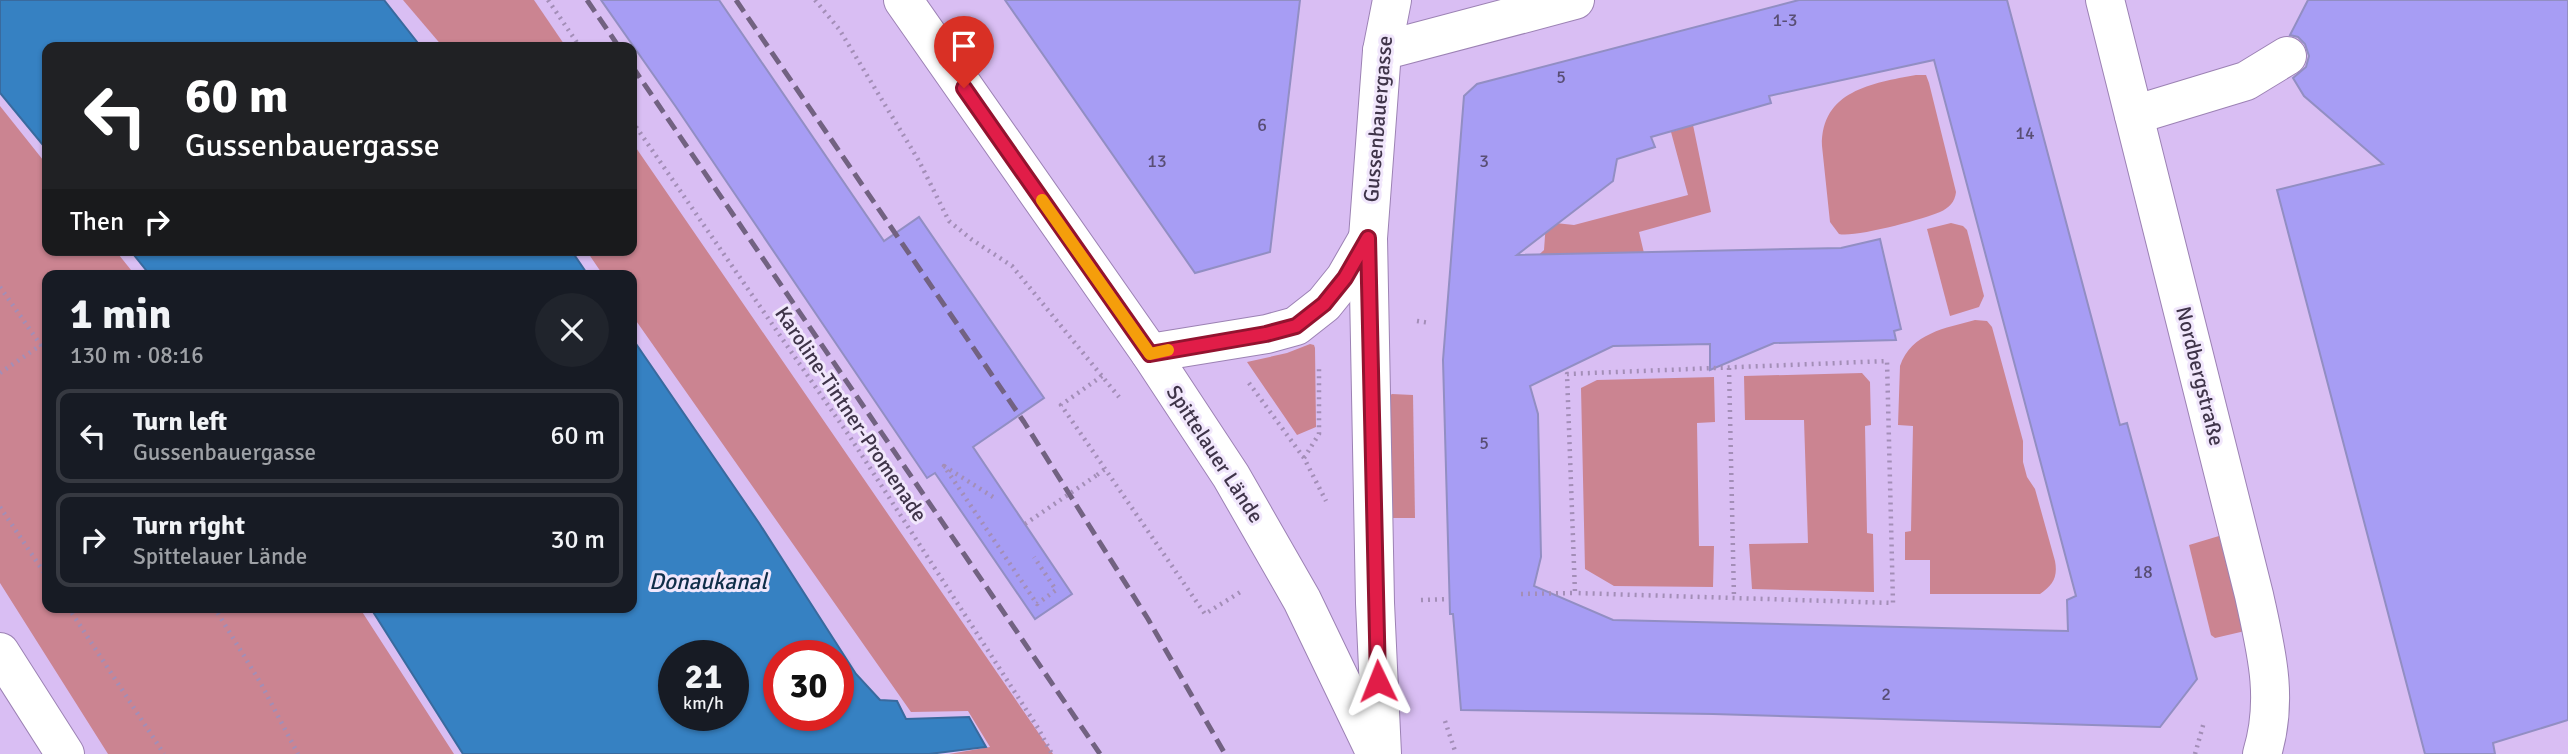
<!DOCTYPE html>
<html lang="en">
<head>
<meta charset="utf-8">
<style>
  :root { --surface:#171b24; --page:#20242c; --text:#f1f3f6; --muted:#9ea1a6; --line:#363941 }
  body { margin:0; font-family:Signika,sans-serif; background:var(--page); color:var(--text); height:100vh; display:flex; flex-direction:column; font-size:26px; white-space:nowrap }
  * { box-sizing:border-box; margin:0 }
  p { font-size:23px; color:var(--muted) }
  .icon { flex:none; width:38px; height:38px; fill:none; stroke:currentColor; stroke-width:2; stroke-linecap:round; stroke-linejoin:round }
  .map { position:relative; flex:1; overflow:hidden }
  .panel { position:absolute; left:42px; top:270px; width:595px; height:343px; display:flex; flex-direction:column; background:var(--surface); border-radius:14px; box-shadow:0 2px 5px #0004 }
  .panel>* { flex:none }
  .banner { position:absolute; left:42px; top:42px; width:595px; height:214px; border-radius:14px; box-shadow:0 2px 5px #0004; background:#202124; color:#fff; overflow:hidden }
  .speed { position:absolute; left:658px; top:640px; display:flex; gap:14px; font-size:35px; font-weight:700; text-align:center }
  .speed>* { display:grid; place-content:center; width:91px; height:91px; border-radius:50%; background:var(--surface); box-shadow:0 2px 5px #0004; line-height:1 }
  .speed small { font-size:18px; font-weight:400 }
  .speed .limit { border:10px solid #d22; background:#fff; color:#111 }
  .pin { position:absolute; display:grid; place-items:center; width:60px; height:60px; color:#fff; margin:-72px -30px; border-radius:50% 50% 50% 0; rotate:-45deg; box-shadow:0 0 7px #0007 }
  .pin .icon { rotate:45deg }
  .me { position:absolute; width:77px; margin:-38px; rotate:358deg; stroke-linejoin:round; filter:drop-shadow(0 0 5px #0008) }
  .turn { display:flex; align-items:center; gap:24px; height:147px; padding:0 28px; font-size:32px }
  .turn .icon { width:91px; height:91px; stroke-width:2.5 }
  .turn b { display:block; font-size:49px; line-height:60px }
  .then { display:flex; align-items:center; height:66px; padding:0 28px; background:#0003; gap:14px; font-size:26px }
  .round { display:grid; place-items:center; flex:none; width:74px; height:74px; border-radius:37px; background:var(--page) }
  .overview { display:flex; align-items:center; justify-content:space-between; height:119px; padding:0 28px }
  h1 { font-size:42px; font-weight:700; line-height:52px }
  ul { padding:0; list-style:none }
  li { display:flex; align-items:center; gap:21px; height:94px; margin:0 14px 10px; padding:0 14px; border:4px solid var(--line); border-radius:14px }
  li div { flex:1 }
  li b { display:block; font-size:26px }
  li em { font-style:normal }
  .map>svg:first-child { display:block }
  .green { fill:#cb8491 }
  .water { fill:#3681c2; stroke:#396a9e; stroke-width:2; fill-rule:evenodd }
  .building { fill:#a79df4; stroke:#928ec3; stroke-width:2; fill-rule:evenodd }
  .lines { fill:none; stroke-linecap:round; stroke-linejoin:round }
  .minor-casing { stroke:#9c82b4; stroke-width:40 }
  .major-casing { stroke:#9c82b4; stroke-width:40 }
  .path { stroke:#a38eb7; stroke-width:4.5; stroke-dasharray:2 5; stroke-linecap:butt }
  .minor { stroke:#fff; stroke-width:38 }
  .major { stroke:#fff; stroke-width:38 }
  .rail { stroke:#726281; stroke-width:5; stroke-dasharray:14 7; stroke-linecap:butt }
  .path-bridge { stroke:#a38eb7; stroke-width:4.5; stroke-dasharray:2 5; stroke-linecap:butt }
  .route-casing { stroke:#92132f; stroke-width:18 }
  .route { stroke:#e11d48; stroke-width:12 }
  .slow { stroke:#f59e0b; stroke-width:12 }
  .labels { text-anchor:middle; stroke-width:6; stroke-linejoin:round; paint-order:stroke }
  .number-label { font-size:18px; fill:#594e74 }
  .street-label { font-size:21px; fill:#3f3449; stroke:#f1e7fc }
  .water-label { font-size:23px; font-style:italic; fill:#0f2e49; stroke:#f1e7fc }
</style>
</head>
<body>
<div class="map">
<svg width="2568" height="754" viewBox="0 0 2568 754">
  <rect width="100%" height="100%" fill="#d9bef3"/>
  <g class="green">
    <polygon points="403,0 534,0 566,47 443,47"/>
    <path d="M1916,75h10l3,8 27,109c-1,10 -7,16 -16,20 -16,7 -86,26 -101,22l-9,-12 -8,-76c-1,-55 50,-63 94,-71z"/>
    <polygon points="0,106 47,165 47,250 115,250 135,275 47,275 47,607 359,607 454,754 108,754 0,583"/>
    <polygon points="1693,125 1711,212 1639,232 1644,253 1531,262 1544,250 1546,222 1574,225 1688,195 1671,132"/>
    <polygon points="632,142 1053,754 949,754 990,747 968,711 911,712 632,315 632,275 603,275 586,250 632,250"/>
    <polygon points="1951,223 1963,226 1967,230 1984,296 1979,307 1950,316 1927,229"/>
    <path d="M1975,320l12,1 5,6 31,114v21l4,15 8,12 20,72c3,16 -2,24 -15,33h-110v-34h-25v-28l6,-1 2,-105 -15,-1 2,-59c11,-33 46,-38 75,-46z"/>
    <polygon points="1310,344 1314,345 1315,348 1316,427 1297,435 1247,362 1287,353"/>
    <polygon points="1862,373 1870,382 1871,425 1865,426 1867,533 1873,534 1874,592 1752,589 1749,544 1808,543 1804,420 1745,420 1744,376"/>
    <polygon points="1714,377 1715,422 1697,423 1699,546 1714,546 1713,587 1614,586 1585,569 1581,388 1597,380"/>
    <polygon points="1392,394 1413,395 1415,518 1387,518 1386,398"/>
    <polygon points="2219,536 2245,631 2215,638 2211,635 2189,545"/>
  </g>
  <g class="water">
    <polygon points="0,0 384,0 421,47 47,47 47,150 0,93"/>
    <polygon points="130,250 571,250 588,275 150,275"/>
    <path d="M632,338l127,185 97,151 24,26 17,1 9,18 63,-2 17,30 -57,7h-466l-93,-147h262zM674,656h59v60h-59zM779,656h59v60h-59z"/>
  </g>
  <g class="building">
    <polygon points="601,0 719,0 884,241 919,217 1044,398 973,447 1072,594 1035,619 935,473 927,478 676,107"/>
    <polygon points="1005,0 1300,0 1270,252 1195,273"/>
    <path d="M1799,0h208l113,425 7,-2 70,256 -37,48 -447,-13 -252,-4 -8,-96h-3l-7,-254 21,-264 13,-12zM1934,60l142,536 -9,4 1,31 -455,-11 -79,-34 7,-29 -3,-143 -8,-28 83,-40 97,-2v26l64,-27 122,-3 -2,-9 7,-2 -21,-90 -39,9 -324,7 96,-74 4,-22 38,-12 -4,-10 120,-34 -2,-7z"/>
    <polygon points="2308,0 2568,0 2568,720 2493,743 2495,754 2425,754 2277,190 2383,164 2304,96 2293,78 2306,67 2309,56 2305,44 2298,37 2290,35"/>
  </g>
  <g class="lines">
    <g class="minor-casing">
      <g id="minor">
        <path d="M2105,0l149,595c12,55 25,103 8,159"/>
        <polyline points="1382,51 1575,0"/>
        <polyline points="2134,115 2246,81 2287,56"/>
        <polyline points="1150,353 1267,334 1296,326 1324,304 1345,278 1368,238"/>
        <polyline points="1382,754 1375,603 1368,238 1382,51 1392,0"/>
      </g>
    </g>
    <g class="major-casing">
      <g id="major">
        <polyline points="903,0 1150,353 1231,476 1302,600 1376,754"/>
        <polyline points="0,652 65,754"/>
      </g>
    </g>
    <g class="path">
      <polyline points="548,0 580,47"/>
      <polyline points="815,0 839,29 919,161 949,221 971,239 1012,266 1119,397"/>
      <polyline points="632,121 850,437 1038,728 1052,754"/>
      <polyline points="0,287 47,354"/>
      <polyline points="1417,321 1430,323"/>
      <polyline points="1729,368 1734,598"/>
      <polyline points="0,373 41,345"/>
      <polyline points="1102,376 1061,405 1205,614 1242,591"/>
      <polyline points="1249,383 1304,458 1326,501"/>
      <polyline points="1304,458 1319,434 1319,365"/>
      <polyline points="1097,475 1105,469"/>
      <polyline points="993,497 944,466 1037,604 1056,590 1034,557"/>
      <polyline points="0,507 47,577"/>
      <polyline points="1521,594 1575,593 1567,374 1887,361 1893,603 1575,593"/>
      <polyline points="1421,600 1449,599"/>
      <polyline points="68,607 164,754"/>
      <polyline points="214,607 260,682 298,754"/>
      <polyline points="1445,721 1456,754"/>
      <polyline points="2195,754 2204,722"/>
    </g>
    <use href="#minor" class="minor"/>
    <use href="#major" class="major"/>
    <g class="rail">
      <polyline points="587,0 619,47"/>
      <polyline points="736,0 1024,422 1148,619 1225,754"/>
      <polyline points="632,66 1100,754"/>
    </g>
    <polyline class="path-bridge" points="1025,524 1097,475"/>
  </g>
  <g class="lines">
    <g class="route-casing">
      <polyline id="route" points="964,88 1150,354 1266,334 1296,326 1324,304 1345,278 1368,238 1378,681"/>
    </g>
    <use href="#route" class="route"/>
    <polyline class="slow" points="1042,200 1150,354 1168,350"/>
  </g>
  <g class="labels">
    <g class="number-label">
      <text x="1785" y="26">1-3</text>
      <text x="1561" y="83">5</text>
      <text x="1262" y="131">6</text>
      <text x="2025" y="139">14</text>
      <text x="1157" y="167">13</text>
      <text x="1484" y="167">3</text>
      <text x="1484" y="449">5</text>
      <text x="2143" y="578">18</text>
      <text x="1886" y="700">2</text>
    </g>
    <g class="street-label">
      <text transform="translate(1378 119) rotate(-85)" y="7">Gussenbauergasse</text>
      <text transform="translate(2200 376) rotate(76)" y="7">Nordbergstraße</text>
      <text transform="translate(851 414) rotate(56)" y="7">Karoline-Tintner-Promenade</text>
      <text transform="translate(1215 454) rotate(57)" y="7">Spittelauer Lände</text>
    </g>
    <g class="water-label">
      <text x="708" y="589">Donaukanal</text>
    </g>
  </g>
</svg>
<div class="speed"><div>21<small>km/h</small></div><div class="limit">30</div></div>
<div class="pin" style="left:964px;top:88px;background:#d93025"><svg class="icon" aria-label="arrive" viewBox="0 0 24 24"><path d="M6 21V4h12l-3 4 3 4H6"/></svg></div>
<svg class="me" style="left:1378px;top:681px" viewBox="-20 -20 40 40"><path d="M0-17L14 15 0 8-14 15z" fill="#e11d48" stroke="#fff" stroke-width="4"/></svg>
<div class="banner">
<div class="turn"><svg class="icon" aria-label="left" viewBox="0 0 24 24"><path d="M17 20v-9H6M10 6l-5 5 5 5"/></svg><div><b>60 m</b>Gussenbauergasse</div></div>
<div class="then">Then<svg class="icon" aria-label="right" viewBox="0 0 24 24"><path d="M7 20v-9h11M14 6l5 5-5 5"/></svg></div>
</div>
<section class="panel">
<div class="overview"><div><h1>1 min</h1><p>130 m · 08:16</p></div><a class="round"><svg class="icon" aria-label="close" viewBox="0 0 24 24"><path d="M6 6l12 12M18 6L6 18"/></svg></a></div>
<ul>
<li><svg class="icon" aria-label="left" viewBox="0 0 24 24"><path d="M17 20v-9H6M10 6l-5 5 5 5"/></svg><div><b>Turn left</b><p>Gussenbauergasse</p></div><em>60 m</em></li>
<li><svg class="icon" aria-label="right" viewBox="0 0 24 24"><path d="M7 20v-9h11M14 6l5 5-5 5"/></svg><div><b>Turn right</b><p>Spittelauer Lände</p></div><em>30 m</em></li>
</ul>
</section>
</div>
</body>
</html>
